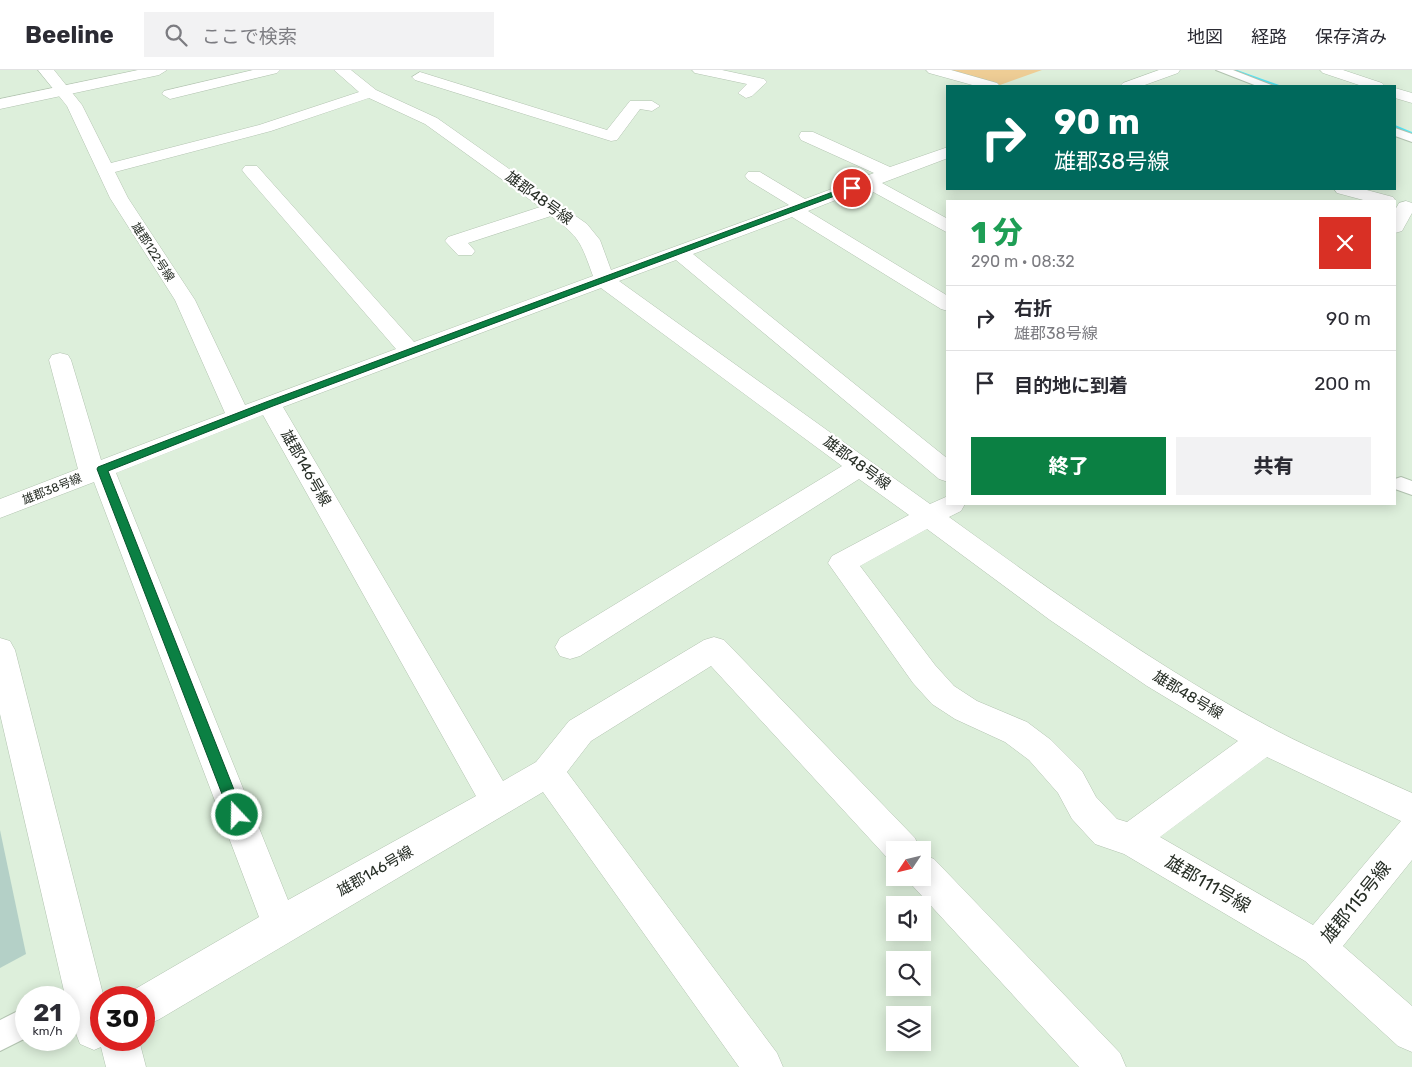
<!DOCTYPE html>
<html lang="ja">
<head>
<meta charset="utf-8">
<style>
  :root { --surface:#fff; --page:#f2f2f3; --text:#2b2b33; --muted:#7c7c81; --line:#e1e1e2; --accent:#0b8043 }
  body { margin:0; font-family:Rubik,"Noto Sans JP",sans-serif; background:var(--page); color:var(--text); height:100vh; display:flex; flex-direction:column; font-size:19px; white-space:nowrap }
  * { box-sizing:border-box; margin:0 }
  p { font-size:16px; color:var(--muted) }
  .icon { flex:none; width:28px; height:28px; fill:none; stroke:currentColor; stroke-width:2; stroke-linecap:round; stroke-linejoin:round }
  .map { position:relative; flex:1; overflow:hidden }
  .panel { position:absolute; left:946px; top:130px; width:450px; height:305px; display:flex; flex-direction:column; background:var(--surface); border-radius:0px; box-shadow:0 2px 12px #0003 }
  .panel>* { flex:none }
  .hud { position:absolute; left:946px; top:15px; width:450px; height:105px; border-radius:0px; box-shadow:0 2px 12px #0003; background:#00695c; color:#fff; overflow:hidden }
  .needle { width:32px; rotate:235deg }
  .buttons { position:absolute; left:886px; top:771px; display:grid; gap:10px }
  .buttons a { display:grid; place-items:center; width:45px; height:45px; border-radius:0px; background:var(--surface); box-shadow:0 2px 12px #0003; font-size:25px }
  .speed { position:absolute; left:15px; top:916px; display:flex; gap:10px; font-size:25px; font-weight:700; text-align:center }
  .speed>* { display:grid; place-content:center; width:65px; height:65px; border-radius:50%; background:var(--surface); box-shadow:0 2px 12px #0003; line-height:1 }
  .speed small { font-size:12px; font-weight:400 }
  .speed .limit { border:8px solid #d22; background:#fff; color:#111 }
  .pin { position:absolute; display:grid; place-items:center; width:42px; height:42px; color:#fff; margin:-21px; border:2px solid #fff; border-radius:50%; box-shadow:0 1px 5px #0007 }
  .me { position:absolute; width:55px; margin:-28px; rotate:339deg; stroke-linejoin:round; filter:drop-shadow(0 0 4px #0008) }
  .turn { display:flex; align-items:center; gap:18px; height:105px; padding:0 25px; font-size:22px }
  .turn .icon { width:65px; height:65px; stroke-width:2.5 }
  .turn b { display:block; font-size:35px; line-height:42px }
  .round { display:grid; place-items:center; flex:none; width:52px; height:52px; border-radius:0px; background:var(--page) }
  .headline { display:flex; align-items:center; justify-content:space-between; height:85px; padding:0 25px }
  h1 { font-size:30px; font-weight:800; line-height:38px; color:#1e9e55 }
  .cta { display:flex; gap:10px; margin-top:auto; padding:10px 25px }
  .cta a { flex:1; height:58px; border-radius:0px; background:var(--accent); color:#fff; font-size:20px; font-weight:800; line-height:58px; text-align:center }
  .cta a+a { background:var(--page); color:var(--text) }
  ul { padding:0; list-style:none }
  li { display:flex; align-items:center; gap:15px; height:65px; padding:0 25px; border-top:1px solid var(--line) }
  li div { flex:1 }
  li b { display:block; font-size:19px }
  li em { font-style:normal }
  header { display:flex; align-items:center; gap:30px; box-sizing:border-box; height:70px; padding:0 25px; background:var(--surface); border-bottom:1px solid var(--line) }
  header strong { font-size:24px }
  nav { display:flex; gap:28px; margin-inline-start:auto; font-size:18px }
  .search { width:350px; height:45px; background:var(--page); display:flex; align-items:center; gap:12px; box-sizing:border-box; padding:0 18px; border-radius:0px; color:var(--muted); font-size:19px }
  .map>svg:first-child { display:block }
  .green { fill:#eecd95 }
  .lines { fill:none; stroke-linecap:round; stroke-linejoin:round }
  .stream { fill:#55e5f5; fill-rule:evenodd }
  .building { fill:#b4d0c7 }
  .lane-casing { stroke:#b2c3b0; stroke-width:2 }
  .street-casing { stroke:#b2c3b0; stroke-width:1 }
  .secondary-casing { stroke:#b2c3b0; stroke-width:1 }
  .lane { fill:#fff; fill-rule:evenodd }
  .street { fill:#fff; fill-rule:evenodd }
  .secondary { fill:#fff; fill-rule:evenodd }
  .route { fill:#0b8043; stroke:#07532c }
  .labels { text-anchor:middle; stroke-width:4.5; stroke-linejoin:round; paint-order:stroke }
  .far-street-label { font-size:12px; fill:#272e26; stroke:#fff }
  .street-label { font-size:15px; fill:#272e26; stroke:#fff }
  .near-street-label { font-size:18px; fill:#272e26; stroke:#fff }
</style>
</head>
<body>
<header>
<strong>Beeline</strong>
<div class="search"><svg class="icon" aria-label="search" viewBox="0 0 24 24"><circle cx="10" cy="10" r="6"/><path d="M15 15l6 6"/></svg>ここで検索</div>
<nav><a>地図</a><a>経路</a><a>保存済み</a></nav>
</header>
<div class="map">
<svg width="1412" height="997" viewBox="0 0 1412 997">
  <rect width="100%" height="100%" fill="#ddefdb"/>
  <polygon class="green" points="950,0 1042,0 1000,15"/>
  <g class="lines">
    <g class="stream">
      <polygon points="1228,0 1237,0 1282,16 1274,16"/>
      <polygon points="1395,55 1412,62 1412,66 1395,59"/>
    </g>
  </g>
  <polygon class="building" points="0,760 26,884 0,898"/>
  <g class="lines">
    <g class="lane-casing">
      <g id="lane">
        <polygon points="1216,0 1233,0 1274,16 1257,16"/>
        <polygon points="1395,58 1412,64 1412,72 1395,66"/>
        <polygon points="1401,407 1412,411 1412,425 1395,419 1395,409"/>
        <polygon points="26,937 26,968 0,981 0,950"/>
      </g>
    </g>
    <g class="street-casing">
      <g id="street">
        <path d="M38,0h16l28,35 29,58 148,-38 100,-33 -25,-22h17l25,20 61,28 150,106 13,16 11,30 178,-65 -41,-25 -3,-4 3,-4h12l45,27 69,-26 -73,-33 -2,-4 2,-4h12l77,35 58,-20v11l-66,25 66,36v14l-82,-45 -58,23 140,85v15l-7,-2 -149,-92 -99,37 255,205v23l-9,-3 -263,-219 -57,21 311,223 18,-8v8h17l-4,7 -12,6c105,76 211,152 326,213 44,23 91,42 137,63v67l-69,86 69,60v46l-14,-6 -93,-85 -181,-107 -29,-10 -23,-25 -14,-26 -29,-33 -24,-18 -50,-23 -23,-15 -19,-21 -85,-120 4,-7 77,-41 -50,-36 -279,177 -10,3 -10,-3 -5,-9 5,-9 282,-172 -241,-178 -318,119 220,374 33,-19 33,-41 135,-81 10,-3 10,3 191,198 5,12h-25v13l-4,-1 -180,-196 -120,75 -24,31 210,281 6,14h-44l-196,-275 -385,228 -14,5v-27h-16l2,-6 129,-75 -165,-435 -94,36v-19l78,-30 -29,-109 3,-5 8,-2 8,2 3,5 30,100 124,-47 -50,-113 -65,-102 -43,-92zM369,28l56,26 115,83 -92,30 -3,4 13,14h14l3,-4 -7,-8 83,-27c29,21 30,27 42,60l-179,66 -157,-176h-12l-3,4 3,4 151,175 -151,56 -50,-105 -67,-102 -13,-26 156,-41zM263,345l213,381 -188,104 -172,-427zM927,459l123,91 97,66 91,55 -111,81 -10,-3 -21,-22 -14,-26 -31,-31 -24,-18 -50,-21 -23,-15 -19,-21 -75,-99zM1267,687l134,64 -88,104 -153,-88z"/>
        <polygon points="253,0 280,0 277,3 170,29 162,24 164,21"/>
        <polygon points="692,0 722,0 764,9 767,12 752,26 746,28 738,23 747,14 695,3"/>
        <polygon points="926,0 951,0 997,13 1000,16 976,16 929,3"/>
        <polygon points="1159,0 1180,0 1178,3 1142,16 1120,16 1123,13"/>
        <polygon points="1320,0 1343,0 1382,13 1385,16 1362,16 1323,3"/>
        <polygon points="420,2 607,60 630,31 652,31 660,36 652,41 640,39 617,70 611,71 415,10 412,7"/>
        <polygon points="1395,18 1412,23 1412,33 1395,28"/>
        <polygon points="1334,119 1363,119 1393,127 1396,131 1367,131 1337,123"/>
        <polygon points="1406,131 1412,133 1412,143 1402,161 1395,163 1395,140 1399,133"/>
        <path d="M0,568l10,3 5,9 89,348h-3v42h38l7,27h-40l-5,-20 -7,3 -14,-6c-6,-15 -11,-30 -11,-46h-3l-2,-7 -64,-277z"/>
        <polygon points="922,784 934,789 1120,983 1126,997 1079,997 910,813 907,808 922,808"/>
      </g>
    </g>
    <g class="secondary-casing">
      <polygon id="secondary" points="138,0 167,0 159,5 0,39 0,29"/>
    </g>
    <use href="#lane" class="lane"/>
    <use href="#street" class="street"/>
    <use href="#secondary" class="secondary"/>
  </g>
  <polygon class="route" points="849,116 856,118 273,336 108,401 244,745 242,750 237,752 232,750 97,399 98,397 266,332"/>
  <g class="labels">
    <g class="far-street-label">
      <text transform="translate(153 182) rotate(57)" y="4">雄郡122号線</text>
      <text transform="translate(52 419) rotate(-22)" y="4">雄郡38号線</text>
    </g>
    <g class="street-label">
      <text transform="translate(539 128) rotate(36)" y="5">雄郡48号線</text>
      <text transform="translate(857 393) rotate(36)" y="5">雄郡48号線</text>
      <text transform="translate(306 398) rotate(60)" y="5">雄郡146号線</text>
      <text transform="translate(1188 625) rotate(31)" y="5">雄郡48号線</text>
      <text transform="translate(375 801) rotate(-30)" y="5">雄郡146号線</text>
    </g>
    <g class="near-street-label">
      <text transform="translate(1208 814) rotate(30)" y="6">雄郡111号線</text>
      <text transform="translate(1356 832) rotate(-51)" y="6">雄郡115号線</text>
    </g>
  </g>
</svg>
<div class="buttons">
<a><svg class="needle" viewBox="-14 -14 28 28"><path d="M0-13l5 13h-10z" fill="#e53935"/><path d="M0 13l5-13h-10z" fill="#7c7c81"/></svg></a>
<a><svg class="icon" aria-label="sound" viewBox="0 0 24 24"><path d="M4 9h4l5-4v14l-5-4H4zM17 9q2 3 0 6"/></svg></a>
<a><svg class="icon" aria-label="search" viewBox="0 0 24 24"><circle cx="10" cy="10" r="6"/><path d="M15 15l6 6"/></svg></a>
<a><svg class="icon" aria-label="layers" viewBox="0 0 24 24"><path d="M12 4l9 5-9 5-9-5zM3 14l9 5 9-5"/></svg></a>
</div>
<div class="speed"><div>21<small>km/h</small></div><div class="limit">30</div></div>
<div class="pin" style="left:852px;top:118px;background:#d93025"><svg class="icon" aria-label="arrive" viewBox="0 0 24 24"><path d="M6 21V4h12l-3 4 3 4H6"/></svg></div>
<svg class="me" style="left:237px;top:745px" viewBox="-20 -20 40 40"><circle r="17" fill="#0b8043" stroke="#fff" stroke-width="3"/><path d="M0-11L8 9 0 5-8 9z" fill="#fff"/></svg>
<div class="hud">
<div class="turn"><svg class="icon" aria-label="right" viewBox="0 0 24 24"><path d="M7 20v-9h11M14 6l5 5-5 5"/></svg><div><b>90 m</b>雄郡38号線</div></div>
</div>
<section class="panel">
<div class="headline"><div><h1>1 分</h1><p>290 m · 08:32</p></div><a class="round" style="background:#d93025;color:#fff"><svg class="icon" aria-label="close" viewBox="0 0 24 24"><path d="M6 6l12 12M18 6L6 18"/></svg></a></div>
<ul>
<li><svg class="icon" aria-label="right" viewBox="0 0 24 24"><path d="M7 20v-9h11M14 6l5 5-5 5"/></svg><div><b>右折</b><p>雄郡38号線</p></div><em>90 m</em></li>
<li><svg class="icon" aria-label="arrive" viewBox="0 0 24 24"><path d="M6 21V4h12l-3 4 3 4H6"/></svg><div><b>目的地に到着</b></div><em>200 m</em></li>
</ul>
<div class="cta"><a>終了</a><a>共有</a></div>
</section>
</div>
</body>
</html>
